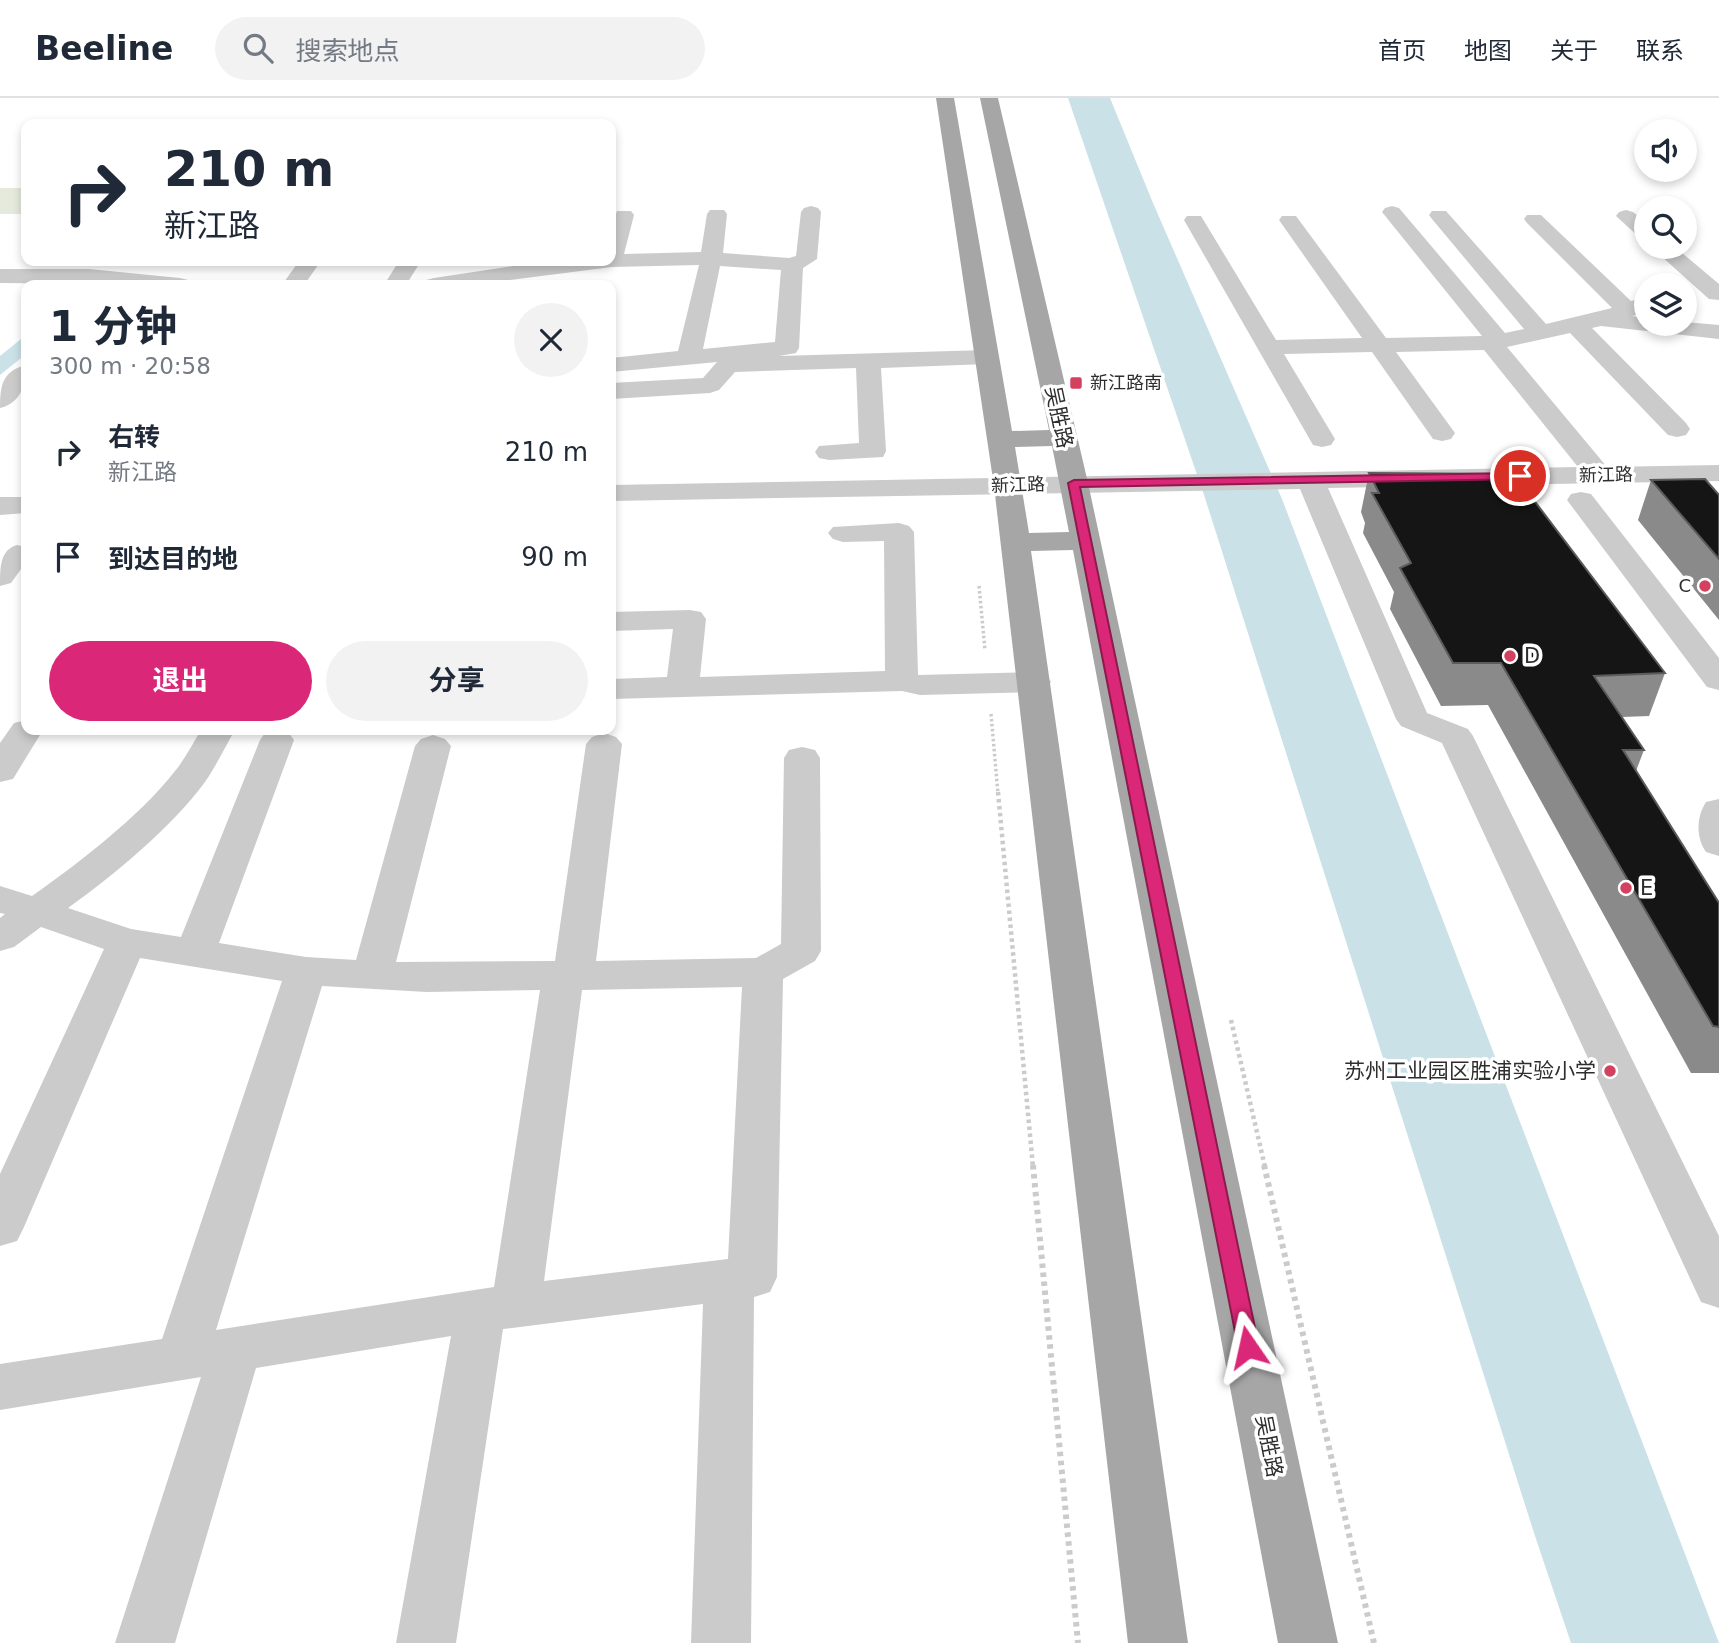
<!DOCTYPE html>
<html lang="zh">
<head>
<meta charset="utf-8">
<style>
  :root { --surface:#fff; --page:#f2f2f3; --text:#1f2937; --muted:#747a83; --line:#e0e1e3; --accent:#db2777 }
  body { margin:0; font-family:"DejaVu Sans","Noto Sans SC",sans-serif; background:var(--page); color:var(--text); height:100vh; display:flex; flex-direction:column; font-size:26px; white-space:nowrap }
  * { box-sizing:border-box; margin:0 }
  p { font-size:23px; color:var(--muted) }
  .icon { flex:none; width:38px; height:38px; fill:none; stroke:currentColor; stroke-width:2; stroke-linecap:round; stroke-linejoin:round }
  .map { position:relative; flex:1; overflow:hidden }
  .side { position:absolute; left:21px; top:182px; width:595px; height:455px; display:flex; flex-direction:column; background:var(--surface); border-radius:14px; box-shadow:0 4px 10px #0003 }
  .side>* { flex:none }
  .hud { position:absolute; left:21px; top:21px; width:595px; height:147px; border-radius:14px; box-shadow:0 4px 10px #0003; background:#fff; color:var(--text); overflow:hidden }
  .buttons { position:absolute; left:1634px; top:21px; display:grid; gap:14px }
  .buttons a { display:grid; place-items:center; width:63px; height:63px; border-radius:50%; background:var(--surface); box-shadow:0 4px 10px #0003; font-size:35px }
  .pin { position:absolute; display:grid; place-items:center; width:60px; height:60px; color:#fff; margin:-30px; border:4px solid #fff; border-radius:50%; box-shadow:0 2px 7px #0007 }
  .me { position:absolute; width:77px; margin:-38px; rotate:349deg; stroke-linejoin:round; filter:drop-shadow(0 0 5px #0008) }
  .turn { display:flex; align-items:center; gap:24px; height:147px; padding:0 28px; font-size:32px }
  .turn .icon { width:91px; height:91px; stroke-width:2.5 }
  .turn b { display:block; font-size:49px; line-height:60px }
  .round { display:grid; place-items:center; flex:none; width:74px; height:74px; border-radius:37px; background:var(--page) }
  .summary { display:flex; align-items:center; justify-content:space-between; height:119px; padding:0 28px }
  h1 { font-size:42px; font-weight:700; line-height:52px }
  .action { display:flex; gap:14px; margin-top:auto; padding:14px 28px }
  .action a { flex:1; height:80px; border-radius:42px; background:var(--accent); color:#fff; font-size:28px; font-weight:700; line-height:80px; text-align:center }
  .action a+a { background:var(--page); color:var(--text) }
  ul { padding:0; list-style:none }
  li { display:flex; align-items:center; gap:21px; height:105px; padding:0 28px }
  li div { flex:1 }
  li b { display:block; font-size:26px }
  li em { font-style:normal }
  header { display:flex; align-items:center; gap:42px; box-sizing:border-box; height:98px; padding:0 35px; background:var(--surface); border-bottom:2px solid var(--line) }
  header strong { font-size:33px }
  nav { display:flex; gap:38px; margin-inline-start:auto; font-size:24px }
  .search { width:490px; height:63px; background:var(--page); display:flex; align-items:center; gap:18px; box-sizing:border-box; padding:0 24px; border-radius:38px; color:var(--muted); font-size:26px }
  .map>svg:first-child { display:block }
  .green { fill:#e6eadd }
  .water { fill:#cbe1e8 }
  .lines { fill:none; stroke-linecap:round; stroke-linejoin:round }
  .path-far2 { stroke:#cbcbcb; stroke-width:3.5; stroke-dasharray:2.5 2.5; stroke-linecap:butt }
  .path-far1 { stroke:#cbcbcb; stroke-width:4.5; stroke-dasharray:3.5 3.5; stroke-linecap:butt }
  .path { stroke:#cbcbcb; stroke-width:6; stroke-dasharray:4.5 4.5; stroke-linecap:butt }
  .minor { fill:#cbcbcb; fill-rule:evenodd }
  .major { fill:#a6a6a6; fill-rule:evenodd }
  .wall { fill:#8a8a8a }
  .building { fill:#151515; stroke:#5b5b5b; stroke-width:2 }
  .route { fill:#db2777; stroke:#8e194d; stroke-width:2 }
  .poi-dot { fill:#d44160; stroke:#fff; stroke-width:2.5 }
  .labels { text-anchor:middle; stroke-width:7; stroke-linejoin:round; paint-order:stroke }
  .far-poi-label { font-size:18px; fill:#2e2e2e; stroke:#fff; text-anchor:start }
  .far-street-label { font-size:18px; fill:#2e2e2e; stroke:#fff }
  .street-label { font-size:21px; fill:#2e2e2e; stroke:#fff }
  .poi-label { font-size:21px; fill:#2e2e2e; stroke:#fff; text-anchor:start }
</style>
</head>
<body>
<header>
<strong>Beeline</strong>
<div class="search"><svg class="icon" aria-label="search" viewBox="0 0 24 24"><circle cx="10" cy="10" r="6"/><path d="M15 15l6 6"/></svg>搜索地点</div>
<nav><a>首页</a><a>地图</a><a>关于</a><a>联系</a></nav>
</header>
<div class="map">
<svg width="1719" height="1545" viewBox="0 0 1719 1545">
  <rect width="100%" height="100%" fill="#fff"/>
  <rect class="green" x="0" y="90" width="26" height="26"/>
  <g class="water">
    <polygon points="1068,0 1110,0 1153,105 1282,401 1719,1545 1571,1545 1535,1438 1205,400"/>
    <polygon points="26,237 26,256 0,277 0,258"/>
  </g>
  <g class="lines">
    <g class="path-far2">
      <polyline points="979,488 985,552"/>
      <polyline points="991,616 998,696"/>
    </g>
    <g class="path-far1">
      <polyline points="998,694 1033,1069"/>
      <polyline points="1231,922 1265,1069"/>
    </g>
    <g class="path">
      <polyline points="1033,1067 1078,1545"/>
      <polyline points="1264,1067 1374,1545"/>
    </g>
    <g class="minor">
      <path d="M811,108l7,2 3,4 -4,47 -14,9 -4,80 -3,5 -17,3 208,-6 9,2 3,5 -3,5 -9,2 -106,4 5,83 -3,6 -54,3 -10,-2 -4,-6 4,-6 40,-3 -3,-75 -121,4 -16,18 -9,3 -99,6v-16l92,-5 14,-16 -106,10v-14l67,-7 21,-86 -87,2 -142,18h-47l3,-5 8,-2 113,-17h64v-36l6,-14h14l3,4 -10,39 77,-2 6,-38 3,-4h14l3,4 -4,39 66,5 7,-2 5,-44 3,-4zM720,168l61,4 -6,72 -72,7z"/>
      <polygon points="1392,108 1399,110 1505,235 1524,231 1432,121 1429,117 1432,113 1446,113 1546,226 1612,210 1527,125 1524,121 1527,117 1541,117 1631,203 1647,199 1647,214 1632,218 1647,220 1647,226 1685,226 1685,224 1719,227 1719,241 1601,228 1592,230 1686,325 1690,331 1686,337 1677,339 1668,337 1570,235 1507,249 1607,369 1719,367 1719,383 1328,390 1427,615 1468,631 1473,638 1719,1138 1719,1210 1701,1204 1694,1189 1442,645 1401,628 1396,621 1300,391 611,403 611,387 1578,369 1484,252 1396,254 1455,335 1451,341 1442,343 1433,341 1372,254 1284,256 1335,341 1331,347 1322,349 1313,347 1184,122 1187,118 1201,118 1276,242 1362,240 1279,122 1282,118 1296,118 1386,240 1482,238 1382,114 1385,110"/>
      <polygon points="1626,112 1633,114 1647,125 1647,142 1640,140 1616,118 1619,114"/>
      <polygon points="1651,149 1675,149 1719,186 1719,202 1709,201"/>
      <polygon points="299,163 321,163 304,187 282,187"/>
      <polygon points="399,163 421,163 406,187 384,187"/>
      <polygon points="0,171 89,171 180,180 188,182 191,187 0,185"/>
      <path d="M26,267c1,18 -5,38 -26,43 0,-22 2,-37 26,-43z"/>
      <polygon points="1581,394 1591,396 1719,560 1719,592 1707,589 1567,402 1571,396"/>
      <polygon points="0,399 26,399 26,415 0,417"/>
      <polygon points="899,425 909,428 914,434 918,577 1034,574 1046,577 1051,584 1046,591 1034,594 920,597 902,593 611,601 611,581 667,579 673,531 611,533 611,514 690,512 701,514 706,521 700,579 885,573 884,443 843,444 833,441 828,435 833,429"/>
      <path d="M17,447l9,2v15l-15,21 -11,3c0,-19 0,-36 17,-41z"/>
      <polygon points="26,622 26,632 43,632 13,681 0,684 0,645 14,625"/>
      <path d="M201,632h34c-10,17 -19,36 -30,52 -32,44 -92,94 -137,126l63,21 50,8 79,-197 5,-7 11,-3 13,3 5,7 -75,203 87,14 50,3 59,-214 6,-7 12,-4 12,4 6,7 -55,216 159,-1 31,-217 6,-7 12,-4 12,4 6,7 -26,217 160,-3 25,-14 3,-186 5,-8 13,-3 13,3 5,8 1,193 -6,10 -32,18 -6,298 -7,15 -16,5 -3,346h-60l12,-339 -200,25 -47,314h-60l55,-307 -195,32 -81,275h-60l86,-266 -201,33v-46l162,-25 120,-358 -142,-23 -116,269 -7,14 -17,5v-72l104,-225 -63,-22 -27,20 -14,4v-33l5,-4 -5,-1v-27l32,10c47,-33 108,-80 143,-125 10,-12 18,-28 26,-41zM322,888l105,6 113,-2 -46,297 -278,43zM742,889l-14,272 -184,22 38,-291z"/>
      <path d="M1719,701v57l-13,-4c-10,-14 -10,-35 0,-50z"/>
    </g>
    <path class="major" d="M936,0h18l58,333 37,-1 -69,-332h18l90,385 250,1160h-60l-205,-1093 -42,1 157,1092h-60l-134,-1157zM1052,348l17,86 -40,1 -14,-86z"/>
  </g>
  <g class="wall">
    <polygon points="1369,375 1665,575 1649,618 1622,619 1644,652 1636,673 1719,805 1719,975 1691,975 1488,607 1441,608 1390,511 1394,494 1363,435 1365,425 1361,414"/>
    <polygon points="1651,382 1719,397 1719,522 1638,422"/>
  </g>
  <g class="building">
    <polygon points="1369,375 1514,376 1665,575 1594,578 1644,652 1623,652 1719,805 1719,929 1713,928 1501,565 1453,565 1400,470 1411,465 1372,395 1379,395"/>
    <polygon points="1705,381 1719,397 1719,461 1651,382"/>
  </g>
  <polygon class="route" points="1520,375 1526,378 1524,381 1080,389 1259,1249 1256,1255 1248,1258 1241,1255 1238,1249 1068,385 1074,382"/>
  <g class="poi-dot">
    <rect x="1069" y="278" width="14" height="14" rx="3.5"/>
    <circle cx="1705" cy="488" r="7"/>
    <circle cx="1510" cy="558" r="7"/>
    <circle cx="1626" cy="790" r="7"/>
    <circle cx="1610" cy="973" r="7"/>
  </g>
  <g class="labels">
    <g class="far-poi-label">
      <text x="1090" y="291">新江路南</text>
      <text x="1691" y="494" text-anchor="end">C</text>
    </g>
    <g class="far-street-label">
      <text transform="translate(1606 377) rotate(-1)" y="6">新江路</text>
      <text transform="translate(1018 387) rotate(-2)" y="6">新江路</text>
    </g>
    <g class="street-label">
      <text transform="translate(1059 319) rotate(78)" y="7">吴胜路</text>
      <text transform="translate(1269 1348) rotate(79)" y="7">吴胜路</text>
    </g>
    <g class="poi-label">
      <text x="1524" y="565">D</text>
      <text x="1640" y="797">E</text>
      <text x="1596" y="980" text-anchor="end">苏州工业园区胜浦实验小学</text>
    </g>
  </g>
</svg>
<div class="buttons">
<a><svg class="icon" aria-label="sound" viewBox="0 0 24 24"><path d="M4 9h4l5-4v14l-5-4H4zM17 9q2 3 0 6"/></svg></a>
<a><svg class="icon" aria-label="search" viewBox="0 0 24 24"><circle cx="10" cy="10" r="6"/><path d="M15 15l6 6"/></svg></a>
<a><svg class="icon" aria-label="layers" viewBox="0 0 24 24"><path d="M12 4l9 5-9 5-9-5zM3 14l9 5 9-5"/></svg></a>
</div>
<div class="pin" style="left:1520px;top:378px;background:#d93025"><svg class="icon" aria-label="arrive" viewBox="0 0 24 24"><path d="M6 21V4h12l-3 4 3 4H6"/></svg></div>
<svg class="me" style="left:1248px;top:1249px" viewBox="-20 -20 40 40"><path d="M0-17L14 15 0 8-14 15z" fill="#db2777" stroke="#fff" stroke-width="4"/></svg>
<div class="hud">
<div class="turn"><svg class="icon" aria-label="right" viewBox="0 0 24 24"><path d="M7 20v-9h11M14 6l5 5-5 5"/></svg><div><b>210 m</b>新江路</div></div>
</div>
<section class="side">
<div class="summary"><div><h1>1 分钟</h1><p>300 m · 20:58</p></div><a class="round"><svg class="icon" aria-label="close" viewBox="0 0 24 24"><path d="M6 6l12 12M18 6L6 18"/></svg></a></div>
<ul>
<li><svg class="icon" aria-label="right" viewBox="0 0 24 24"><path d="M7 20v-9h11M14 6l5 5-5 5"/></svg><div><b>右转</b><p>新江路</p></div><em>210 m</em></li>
<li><svg class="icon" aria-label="arrive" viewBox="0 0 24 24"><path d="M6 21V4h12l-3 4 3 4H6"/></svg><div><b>到达目的地</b></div><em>90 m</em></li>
</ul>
<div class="action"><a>退出</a><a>分享</a></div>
</section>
</div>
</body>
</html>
